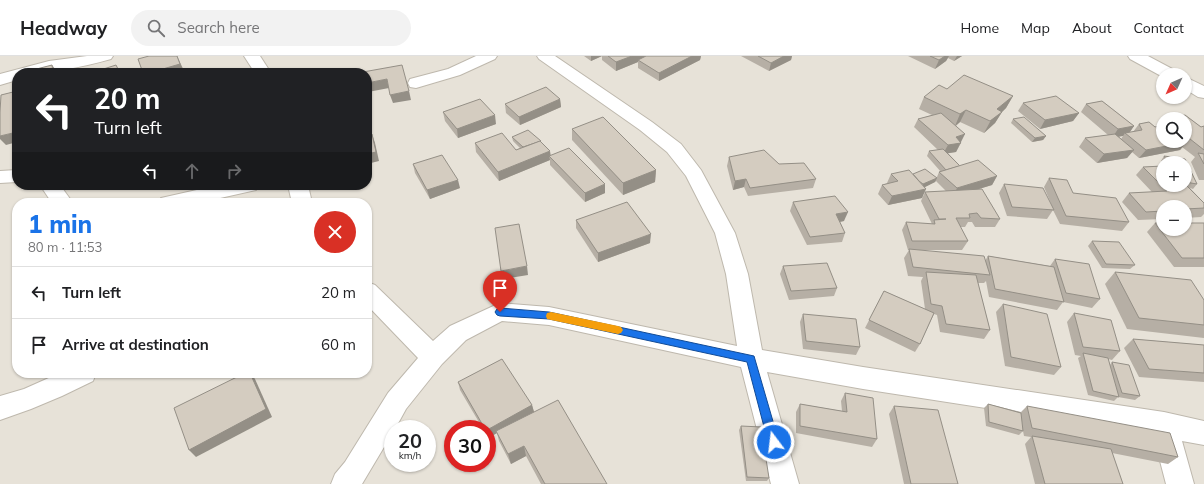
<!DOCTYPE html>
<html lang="en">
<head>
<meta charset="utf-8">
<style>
  :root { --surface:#fff; --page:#f2f2f2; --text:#202124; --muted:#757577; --line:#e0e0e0; --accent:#1a73e8 }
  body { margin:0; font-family:Mulish,sans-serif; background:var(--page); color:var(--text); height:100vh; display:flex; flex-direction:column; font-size:15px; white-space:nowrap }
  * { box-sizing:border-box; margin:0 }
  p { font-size:13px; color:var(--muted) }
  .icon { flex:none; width:22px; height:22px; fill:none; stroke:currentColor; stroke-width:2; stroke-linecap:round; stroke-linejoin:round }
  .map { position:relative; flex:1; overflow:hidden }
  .sheet { position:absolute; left:12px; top:142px; width:360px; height:180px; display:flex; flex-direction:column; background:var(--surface); border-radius:16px; box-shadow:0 1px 3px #0004 }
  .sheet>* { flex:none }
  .guide { position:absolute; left:12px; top:12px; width:360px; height:122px; border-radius:16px; box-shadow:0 1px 3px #0004; background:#202124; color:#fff; overflow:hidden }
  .needle { width:26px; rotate:225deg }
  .buttons { position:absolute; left:1156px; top:12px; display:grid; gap:8px }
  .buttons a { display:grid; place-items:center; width:36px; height:36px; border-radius:50%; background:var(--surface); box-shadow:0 1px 3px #0004; font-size:20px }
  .speed { position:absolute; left:384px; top:364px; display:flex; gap:8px; font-size:20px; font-weight:700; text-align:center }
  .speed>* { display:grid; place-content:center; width:52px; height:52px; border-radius:50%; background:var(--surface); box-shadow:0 1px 3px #0004; line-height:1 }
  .speed small { font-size:10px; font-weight:400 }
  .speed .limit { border:6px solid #d22; background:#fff; color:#111 }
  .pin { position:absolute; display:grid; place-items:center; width:34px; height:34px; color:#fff; margin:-41px -17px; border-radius:50% 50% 50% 0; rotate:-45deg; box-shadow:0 0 4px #0007 }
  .pin .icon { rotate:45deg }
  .me { position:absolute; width:44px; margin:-22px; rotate:345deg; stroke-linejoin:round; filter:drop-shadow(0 0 3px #0008) }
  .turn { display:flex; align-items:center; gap:14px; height:84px; padding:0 16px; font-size:18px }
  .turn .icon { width:52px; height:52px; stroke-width:2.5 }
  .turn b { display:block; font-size:28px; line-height:34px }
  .lanes { display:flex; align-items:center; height:38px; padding:0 16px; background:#0003; justify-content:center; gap:20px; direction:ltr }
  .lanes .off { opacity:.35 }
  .round { display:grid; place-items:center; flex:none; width:42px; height:42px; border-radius:21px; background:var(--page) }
  .head { display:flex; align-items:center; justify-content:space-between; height:68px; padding:0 16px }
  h1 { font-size:24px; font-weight:800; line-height:30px; color:var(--accent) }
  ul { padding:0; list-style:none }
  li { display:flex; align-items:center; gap:12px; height:52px; padding:0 16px; border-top:1px solid var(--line) }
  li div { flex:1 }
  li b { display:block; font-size:15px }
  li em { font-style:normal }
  header { display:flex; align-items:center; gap:24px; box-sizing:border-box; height:56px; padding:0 20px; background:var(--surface); border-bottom:1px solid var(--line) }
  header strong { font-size:19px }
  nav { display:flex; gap:22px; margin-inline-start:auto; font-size:14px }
  .search { width:280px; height:36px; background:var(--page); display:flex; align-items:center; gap:10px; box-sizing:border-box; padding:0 14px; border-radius:22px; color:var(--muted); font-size:15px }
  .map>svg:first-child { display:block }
  .residential { fill:#e7e2d8; fill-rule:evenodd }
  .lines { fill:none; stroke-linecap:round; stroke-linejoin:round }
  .minor-casing { stroke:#beb8ad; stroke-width:2 }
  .minor { fill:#fff; fill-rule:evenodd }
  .wall { fill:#b6afa5; fill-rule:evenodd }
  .shaded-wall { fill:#948f86 }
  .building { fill:#d4ccc0; stroke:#948f86 }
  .route { fill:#1a73e8; stroke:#114b97 }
  .slow { fill:#f59e0b }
</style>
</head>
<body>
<header>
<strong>Headway</strong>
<div class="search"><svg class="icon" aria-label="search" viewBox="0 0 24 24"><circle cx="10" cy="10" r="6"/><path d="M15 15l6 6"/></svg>Search here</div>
<nav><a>Home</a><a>Map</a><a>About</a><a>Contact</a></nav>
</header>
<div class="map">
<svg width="1204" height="428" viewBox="0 0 1204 428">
  <rect width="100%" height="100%" fill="#f3f0ea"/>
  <path class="residential" d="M0,0h1204v428h-1204zM17,17h350v112h-350zM1163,19h22v22h-22zM1163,63h22v22h-22zM1163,107h22v22h-22zM17,147h350v170h-350zM1163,151h22v22h-22zM393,373h34v34h-34zM453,373h34v34h-34z"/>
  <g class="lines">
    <g class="minor-casing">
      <g id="minor">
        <path d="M87,0h26l-2,3c-31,9 -62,14 -94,14v7l-17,5v-11l49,-13z"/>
        <polygon points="244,0 260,0 271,17 255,17"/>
        <polygon points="476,0 497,0 495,3 460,19 416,32 410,31 408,27 410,23 448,13"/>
        <polygon points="537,0 555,0 652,66 681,88 701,114 735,177 748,218 762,294 863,311 1164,356 1204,365 1204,389 1182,385 1194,428 1166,428 1153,378 863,333 767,316 799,428 771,428 741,311 549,269 502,265 466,284 442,308 406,353 395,373 393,373 393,376 362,428 331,428 335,418 345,406 388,337 418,302 367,249 367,226 375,229 433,285 450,270 500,247 549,251 737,290 726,218 715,177 686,120 667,96 640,74 539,3"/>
        <polygon points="1128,0 1148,0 1178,16 1180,19 1163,19 1163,21 1130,3"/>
        <polygon points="1185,21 1204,30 1204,42 1198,41 1185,33"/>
        <polygon points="17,114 17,126 0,127 0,115"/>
        <polygon points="40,129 60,129 73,147 52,147"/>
        <polygon points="219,129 259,129 256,134 198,147 158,147 161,142"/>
        <polygon points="288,129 308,129 312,147 292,147"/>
        <polygon points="60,317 96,317 93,325 62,340 31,353 0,364 0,340 24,333"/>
      </g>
    </g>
    <use href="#minor" class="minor"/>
  </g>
  <g class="wall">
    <polygon points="584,0 701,0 700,4 659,25 638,12 638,6 616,15 602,4 602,0 591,5"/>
    <polygon points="741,0 792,0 791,4 769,15"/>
    <polygon points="908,0 962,0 954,5 948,2 946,5 935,13"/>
    <polygon points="947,33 1013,40 1006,52 1002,56 995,67 984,77 960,66 956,70 961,87 956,96 948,97 960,110 997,120 992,129 978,133 1000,163 995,171 975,171 972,166 968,166 965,171 960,171 968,185 962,194 912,194 985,205 988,200 1050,210 1055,203 1100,243 1092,252 1063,246 1057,254 989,241 986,225 984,227 978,227 990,274 984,283 940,276 937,259 934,258 920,288 915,296 865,272 884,235 925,253 921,225 923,221 908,220 904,202 909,194 908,194 902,174 906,166 932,168 921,145 925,136 946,135 936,125 935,126 925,131 922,142 888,149 878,138 882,129 888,127 887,127 891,118 913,118 937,121 939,116 941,116 927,100 929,95 938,94 914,71 918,63 932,59 919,53 924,41"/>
    <polygon points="560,43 561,51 520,69 506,57 505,48"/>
    <path d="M1102,45l32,25 -5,6h4l6,-8 10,-2 6,5 2,-1 6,-7 22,-4 16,12 3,-1v54h-5l-8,-18 4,-5 -13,-10 -2,3 -41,8 -7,-6 -5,6 -30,5 -18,-16 6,-9 23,-3 -27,-23 5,-8zM1163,63h22v22h-22zM1119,80h4l-2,3z"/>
    <polygon points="1023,47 1079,57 1073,65 1040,73 1018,55"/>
    <polygon points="443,56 496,68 458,82 445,65"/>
    <polygon points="1013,63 1046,80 1043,84 1032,86 1011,67"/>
    <polygon points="572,73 656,114 655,126 623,139 572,84"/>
    <polygon points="512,81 550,100 605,137 585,146 550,109 550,104 499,125 476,96 475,87 516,94 520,92 513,85"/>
    <path d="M1164,100l21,3 12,25 -4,5 -3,-1 14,15v11l-3,3 -16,1v-11h-22v12l-25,1 -16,-18 7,-9 23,-1 -16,-17 7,-8 20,-1 -2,-5zM1163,107h22v22h-22z"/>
    <polygon points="729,101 779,108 816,123 813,132 748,140 744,131 733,134 727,110"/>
    <polygon points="413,108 460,132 430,143 415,117"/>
    <polygon points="1049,122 1073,137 1129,166 1122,175 1060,168 1053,154 1047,163 1007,160 999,137 1004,128 1052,150 1044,131"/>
    <polygon points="793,146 844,165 840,166 845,177 842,186 807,189 790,155"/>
    <polygon points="576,164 650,187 598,206 576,172"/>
    <polygon points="1155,167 1204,167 1204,211 1174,211 1147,176"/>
    <polygon points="1092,185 1135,209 1130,213 1102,212 1088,190"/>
    <polygon points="783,210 837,232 834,240 789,244 780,218"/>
    <polygon points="1115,216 1204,244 1204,282 1127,273 1105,228"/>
    <polygon points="1003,248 1061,311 1054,319 1005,310 996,256"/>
    <polygon points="1074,257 1120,295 1112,304 1108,303 1110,309 1112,306 1140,340 1135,344 1118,341 1114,345 1088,339 1078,302 1081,300 1075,299 1067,266"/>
    <polygon points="803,258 860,291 856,299 803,293 800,266"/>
    <polygon points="1133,283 1204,289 1204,326 1139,321 1124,292"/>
    <polygon points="458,326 532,349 534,356 607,428 541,428 526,400 511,408 499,385 497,377 488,382 487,380 487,373 483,373 460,334"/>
    <polygon points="845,337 877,383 872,391 796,377 796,356 800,348 842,355 841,345"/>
    <polygon points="988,348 1021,356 1027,350 1178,401 1168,408 1112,397 1123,428 1035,428 1025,388 1031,381 1024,380 1023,375 1019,379 986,370 984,352"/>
    <polygon points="894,350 958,428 904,428 889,358"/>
    <polygon points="741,370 769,422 767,425 746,425 739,374"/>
  </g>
  <g class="shaded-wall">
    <polygon points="177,0 185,17 149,17"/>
    <polygon points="591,0 602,0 591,5"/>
    <polygon points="632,0 653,0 638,4 638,6 616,15 616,6"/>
    <polygon points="692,0 701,0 700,4 659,25 659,17"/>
    <polygon points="784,0 792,0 791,4 769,15 771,7"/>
    <polygon points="945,0 949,0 946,5 935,13 939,4"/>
    <polygon points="957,0 962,0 954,5"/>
    <polygon points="52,9 58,17 53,17"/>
    <polygon points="387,23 389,32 368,36 367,27"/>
    <polygon points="409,35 411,44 393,47 390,39"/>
    <polygon points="1013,40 1006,52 1002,56 995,67 984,77 997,53"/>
    <polygon points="560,43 561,51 520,69 519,61"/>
    <polygon points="966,54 960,66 955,70 960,58"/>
    <polygon points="1079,57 1073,65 1040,73 1045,64"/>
    <polygon points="495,59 496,68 458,82 457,73"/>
    <polygon points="1134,70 1128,79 1125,77 1123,80 1112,82 1118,73"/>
    <polygon points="17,76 17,86 6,89 0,83 0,80"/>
    <polygon points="372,78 375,87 379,105 367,108 367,98"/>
    <polygon points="965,78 956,96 943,98 948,89 956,81"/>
    <polygon points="1046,80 1043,84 1032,86 1035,82"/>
    <polygon points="1187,86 1180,94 1139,102 1146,94"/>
    <polygon points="1134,94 1127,102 1097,107 1104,98"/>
    <polygon points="550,95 551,101 549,100 550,104 499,125 498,116"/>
    <polygon points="656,114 655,126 623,139 623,127"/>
    <polygon points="997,120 992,129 953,141 957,132"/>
    <polygon points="937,122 935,126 921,133 923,128"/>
    <polygon points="746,123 744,131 733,134 735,125"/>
    <polygon points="458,124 460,132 430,143 427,134"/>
    <polygon points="605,128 605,137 585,146 585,137"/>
    <polygon points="926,133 922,142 888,149 892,140"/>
    <polygon points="848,156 844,165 833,167 836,158"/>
    <polygon points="651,178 650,187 598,206 598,197"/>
    <polygon points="527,210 528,219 503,223 501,215"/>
    <polygon points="250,317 255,323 272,361 196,401 189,394"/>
    <polygon points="532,349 534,356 496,375 497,377 488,382 487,378 487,374"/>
    <polygon points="524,390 526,400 511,408 508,398"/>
  </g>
  <g class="building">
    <polygon points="149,0 177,0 180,8 149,17 143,17 138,3"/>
    <polygon points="608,0 632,0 616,6"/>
    <polygon points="646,0 692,0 659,17 638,4"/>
    <polygon points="758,0 784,0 771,7"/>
    <polygon points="930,0 945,0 939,4"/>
    <polygon points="52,9 53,17 21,17"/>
    <polygon points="116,9 120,17 91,17"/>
    <polygon points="402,9 409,35 390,39 387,23 367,27 367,17 363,17 363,16"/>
    <rect x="16" y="18" width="1" height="14"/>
    <polygon points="964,19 1013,40 997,53 1002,56 990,65 966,54 960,58 924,41 939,29 947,33"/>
    <polygon points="546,31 560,43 519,61 505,48"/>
    <polygon points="17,35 17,76 0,80 0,56 1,39"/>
    <polygon points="1056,40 1079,57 1045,64 1023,47"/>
    <polygon points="480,43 495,59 457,73 443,56"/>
    <polygon points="1102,45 1134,70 1118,73 1086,48"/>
    <polygon points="941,57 965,78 956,81 961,87 948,89 918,63"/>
    <polygon points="1185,59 1201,71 1204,70 1204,94 1185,79 1185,63 1163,63"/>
    <polygon points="603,61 656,114 623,127 572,73"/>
    <polygon points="1024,61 1046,80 1035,82 1013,63"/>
    <polygon points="1149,66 1155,71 1163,69 1163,85 1185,85 1185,84 1187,86 1146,94 1125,77 1142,74 1139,68"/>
    <polygon points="528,74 541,85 523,91 512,81"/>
    <polygon points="502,77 516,94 540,85 550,95 498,116 475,87"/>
    <polygon points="372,78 376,96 367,98 367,79"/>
    <polygon points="1115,78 1134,94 1104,98 1085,82"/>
    <polygon points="569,92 605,128 585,137 549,100"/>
    <polygon points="943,93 960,110 946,114 929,95"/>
    <polygon points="764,94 779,108 804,107 816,123 750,132 746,123 735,125 729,101"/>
    <polygon points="1198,97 1204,98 1204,108"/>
    <polygon points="442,99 458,124 427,134 413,108"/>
    <polygon points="1164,100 1185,103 1197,128 1185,126 1185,107 1168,107"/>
    <polygon points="978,104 997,120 957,132 939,116"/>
    <polygon points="1163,110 1163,129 1185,129 1185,128 1204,147 1204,152 1185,153 1185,151 1163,151 1163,155 1146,156 1129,137 1167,135 1143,111"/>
    <polygon points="925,113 937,122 923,128 919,125 913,118"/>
    <polygon points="909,114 926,133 892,140 882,129 898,125 891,118"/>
    <polygon points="1049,122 1067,124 1073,137 1116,142 1129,166 1066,160"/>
    <polygon points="1004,128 1043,132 1054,154 1012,151"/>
    <polygon points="982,133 1000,163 981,162 977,157 969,158 970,162 956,162 968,185 912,185 906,166 935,168 934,164 946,163 939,163 925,136"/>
    <polygon points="835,140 848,156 836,158 845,177 810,181 793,146"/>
    <polygon points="627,146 651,178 598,197 576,164"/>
    <polygon points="1155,167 1163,167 1163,173 1185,173 1185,167 1204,167 1204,202 1182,202"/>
    <polygon points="519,168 527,210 501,215 495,172"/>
    <polygon points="1092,185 1119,186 1135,209 1106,208"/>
    <polygon points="909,193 984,200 990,219 913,211"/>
    <polygon points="988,200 1054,211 1064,246 995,233"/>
    <polygon points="1055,203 1089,208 1100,243 1066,237"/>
    <polygon points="827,207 837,232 791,235 783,210"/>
    <polygon points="926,216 976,219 990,274 946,268 942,250 931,248"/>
    <polygon points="1115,216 1191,224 1204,244 1204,269 1139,262"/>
    <polygon points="884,235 934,257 920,288 869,264"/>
    <polygon points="1003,248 1047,258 1061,311 1011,301"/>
    <polygon points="1074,257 1111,264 1120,295 1083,291"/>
    <polygon points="803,258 856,263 860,291 806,285"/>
    <polygon points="1133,283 1204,289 1204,317 1149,313"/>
    <polygon points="1083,297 1108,302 1119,341 1093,335"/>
    <polygon points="502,303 532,349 487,374 487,373 485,373 458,326"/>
    <polygon points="1112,306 1129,309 1140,340 1122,337"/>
    <polygon points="245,317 250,317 266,353 189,394 174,352"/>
    <polygon points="845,337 873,342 877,383 800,370 800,348 847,356"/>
    <polygon points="558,344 607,428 545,428 524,390 508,398 496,375"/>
    <polygon points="988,348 1021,357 1023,375 989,366"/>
    <polygon points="894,350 938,354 958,428 911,428"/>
    <polygon points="1027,350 1170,377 1178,401 1032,372"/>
    <polygon points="741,370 761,371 769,422 747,421"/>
    <polygon points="1032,380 1111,393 1123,428 1045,428"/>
  </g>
  <polygon class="route" points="500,252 549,256 754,300 779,386 778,390 774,391 770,390 768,386 747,306 549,263 500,260 497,259 495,256 497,253"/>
  <polygon class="slow" points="551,256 618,270 621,271 623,274 621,277 618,278 551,264 547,263 546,260 547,257"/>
</svg>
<div class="buttons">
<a><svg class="needle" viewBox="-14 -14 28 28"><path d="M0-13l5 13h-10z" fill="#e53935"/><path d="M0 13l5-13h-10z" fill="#757577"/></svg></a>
<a><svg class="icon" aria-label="search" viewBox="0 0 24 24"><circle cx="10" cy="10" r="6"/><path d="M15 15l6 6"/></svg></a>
<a>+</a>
<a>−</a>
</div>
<div class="speed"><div>20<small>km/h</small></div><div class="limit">30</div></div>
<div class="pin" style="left:500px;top:256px;background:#d93025"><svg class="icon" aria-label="arrive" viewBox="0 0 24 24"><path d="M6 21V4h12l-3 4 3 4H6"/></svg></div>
<svg class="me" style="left:774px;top:386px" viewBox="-20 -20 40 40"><circle r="17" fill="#1a73e8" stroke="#fff" stroke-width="3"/><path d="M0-11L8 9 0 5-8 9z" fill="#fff"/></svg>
<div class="guide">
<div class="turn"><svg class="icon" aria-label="left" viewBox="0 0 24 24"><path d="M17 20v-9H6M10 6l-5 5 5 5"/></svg><div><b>20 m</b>Turn left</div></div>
<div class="lanes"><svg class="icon" aria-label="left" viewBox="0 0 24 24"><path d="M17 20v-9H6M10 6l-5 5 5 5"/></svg><svg class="icon off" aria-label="ahead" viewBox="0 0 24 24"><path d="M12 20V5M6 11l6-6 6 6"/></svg><svg class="icon off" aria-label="right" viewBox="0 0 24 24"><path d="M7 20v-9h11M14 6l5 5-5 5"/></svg></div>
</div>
<section class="sheet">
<div class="head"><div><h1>1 min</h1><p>80 m · 11:53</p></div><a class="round" style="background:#d93025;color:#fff"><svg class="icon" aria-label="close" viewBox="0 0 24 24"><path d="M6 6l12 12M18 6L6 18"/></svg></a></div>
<ul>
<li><svg class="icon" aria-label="left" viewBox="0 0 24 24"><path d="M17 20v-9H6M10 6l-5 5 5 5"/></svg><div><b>Turn left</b></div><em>20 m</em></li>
<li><svg class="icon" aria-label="arrive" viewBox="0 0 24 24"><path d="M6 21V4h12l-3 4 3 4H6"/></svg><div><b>Arrive at destination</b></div><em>60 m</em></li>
</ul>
</section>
</div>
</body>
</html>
